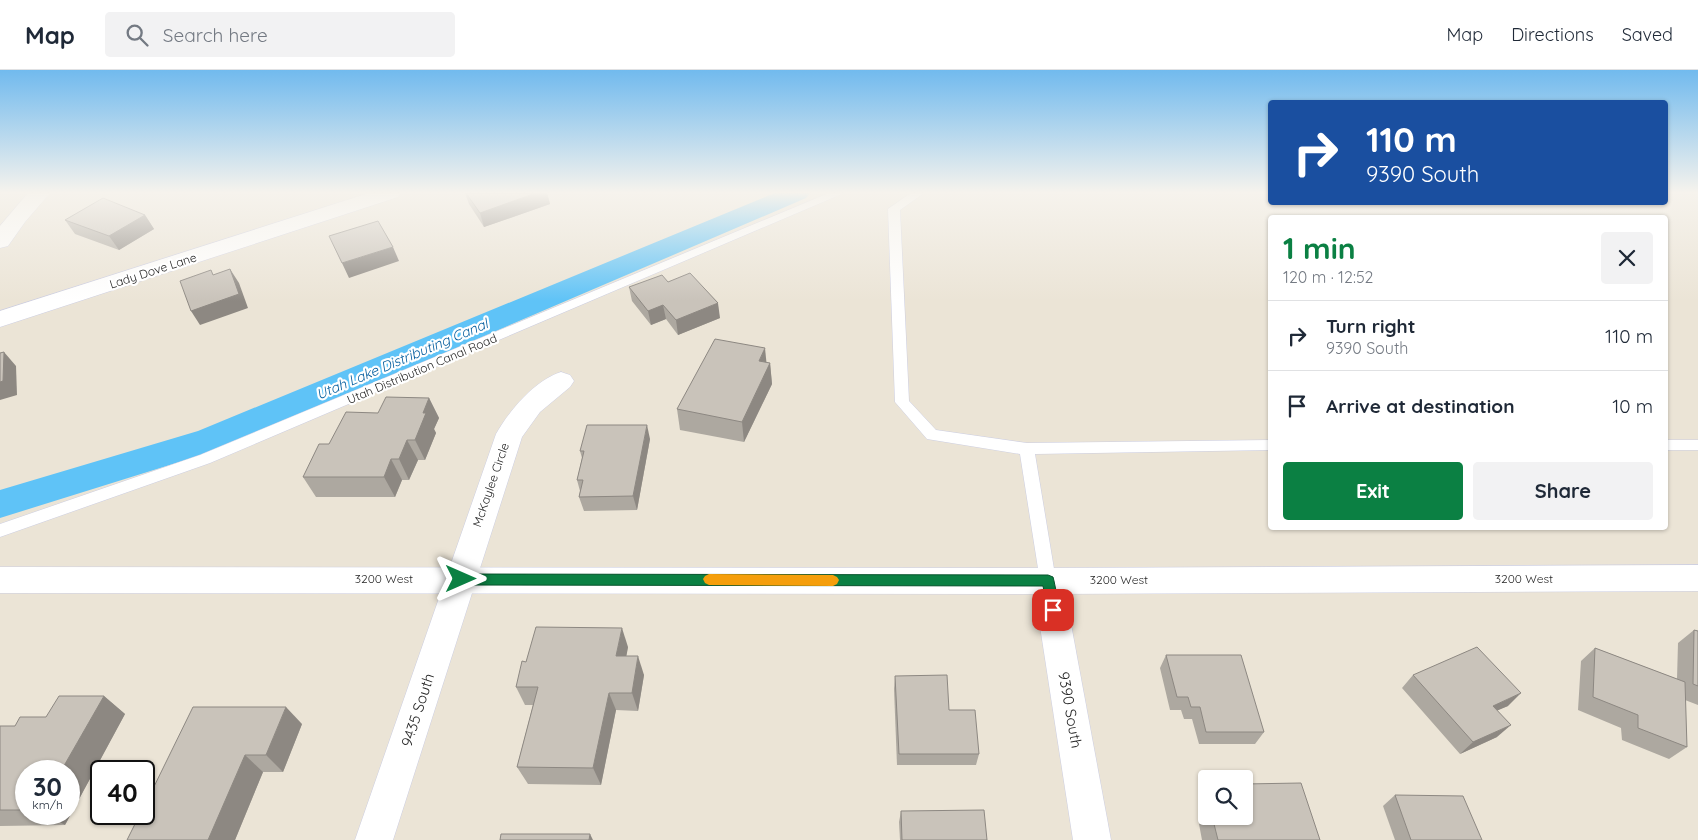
<!DOCTYPE html>
<html lang="en">
<head>
<meta charset="utf-8">
<style>
  :root { --surface:#fff; --page:#f2f2f3; --text:#1f2937; --muted:#747a83; --line:#e0e1e3; --accent:#0b8043 }
  body { margin:0; font-family:Quicksand,sans-serif; background:var(--page); color:var(--text); height:100vh; display:flex; flex-direction:column; font-size:19px; white-space:nowrap }
  * { box-sizing:border-box; margin:0 }
  p { font-size:16px; color:var(--muted) }
  .icon { flex:none; width:28px; height:28px; fill:none; stroke:currentColor; stroke-width:2; stroke-linecap:round; stroke-linejoin:round }
  .map { position:relative; flex:1; overflow:hidden }
  .sheet { position:absolute; left:1268px; top:145px; width:400px; height:315px; display:flex; flex-direction:column; background:var(--surface); border-radius:5px; box-shadow:0 1px 4px #0004 }
  .sheet>* { flex:none }
  .banner { position:absolute; left:1268px; top:30px; width:400px; height:105px; border-radius:5px; box-shadow:0 1px 4px #0004; background:#1a4fa0; color:#fff; overflow:hidden }
  .controls { position:absolute; left:1198px; top:700px; display:grid; gap:10px }
  .controls a { display:grid; place-items:center; width:55px; height:55px; border-radius:5px; background:var(--surface); box-shadow:0 1px 4px #0004; font-size:25px }
  .speed { position:absolute; left:15px; top:690px; display:flex; gap:10px; font-size:25px; font-weight:700; text-align:center }
  .speed>* { display:grid; place-content:center; width:65px; height:65px; border-radius:50%; background:var(--surface); box-shadow:0 1px 4px #0004; line-height:1 }
  .speed small { font-size:12px; font-weight:400 }
  .speed .limit { border:2px solid #111; border-radius:8px; background:#fff; color:#111 }
  .pin { position:absolute; display:grid; place-items:center; width:42px; height:42px; color:#fff; margin:-21px; border-radius:10px; box-shadow:0 2px 8px #0006 }
  .me { position:absolute; width:55px; margin:-28px; rotate:90deg; stroke-linejoin:round; filter:drop-shadow(0 0 4px #0008) }
  .turn { display:flex; align-items:center; gap:18px; height:105px; padding:0 15px; font-size:22px }
  .turn .icon { width:65px; height:65px; stroke-width:2.5 }
  .turn b { display:block; font-size:35px; line-height:42px }
  .round { display:grid; place-items:center; flex:none; width:52px; height:52px; border-radius:5px; background:var(--page) }
  .head { display:flex; align-items:center; justify-content:space-between; height:85px; padding:0 15px }
  h1 { font-size:30px; font-weight:700; line-height:38px; color:var(--accent) }
  .primary-button { display:flex; gap:10px; margin-top:auto; padding:10px 15px }
  .primary-button a { flex:1; height:58px; border-radius:5px; background:var(--accent); color:#fff; font-size:20px; font-weight:700; line-height:58px; text-align:center }
  .primary-button a+a { background:var(--page); color:var(--text) }
  ul { padding:0; list-style:none }
  li { display:flex; align-items:center; gap:15px; height:70px; padding:0 15px; border-top:1px solid var(--line) }
  li div { flex:1 }
  li b { display:block; font-size:19px }
  li em { font-style:normal }
  header { display:flex; align-items:center; gap:30px; box-sizing:border-box; height:70px; padding:0 25px; background:var(--surface); border-bottom:1px solid var(--line) }
  header strong { font-size:24px }
  nav { display:flex; gap:28px; margin-inline-start:auto; font-size:18px }
  .search { width:350px; height:45px; background:var(--page); display:flex; align-items:center; gap:12px; box-sizing:border-box; padding:0 18px; border-radius:5px; color:var(--muted); font-size:19px }
  .map>svg:first-child { display:block }
  .lines { fill:none; stroke-linecap:round; stroke-linejoin:round }
  .canal { fill:#5fc3f7; fill-rule:evenodd }
  .service-casing { stroke:#cccee2; stroke-width:1 }
  .minor-casing { stroke:#cccee2; stroke-width:1 }
  .tertiary-casing { stroke:#cccee2; stroke-width:1 }
  .service { fill:#fff; fill-rule:evenodd }
  .minor { fill:#fff; fill-rule:evenodd }
  .tertiary { fill:#fff; fill-rule:evenodd }
  .wall { fill:#ada8a0; fill-rule:evenodd }
  .shaded-wall { fill:#8d8882 }
  .building { fill:#c9c3ba; stroke:#8d8882 }
  .route { fill:#0b8043; stroke:#07532c }
  .slow { fill:#f59e0b }
  .labels { text-anchor:middle; stroke-width:4.5; stroke-linejoin:round; paint-order:stroke }
  .street-label { font-size:12px; fill:#272727; stroke:#fff }
  .water-label { font-size:14px; font-style:italic; fill:#035d9e; stroke:#fff }
  .near-street-label { font-size:15px; fill:#272727; stroke:#fff }
</style>
</head>
<body>
<header>
<strong>Map</strong>
<div class="search"><svg class="icon" aria-label="search" viewBox="0 0 24 24"><circle cx="10" cy="10" r="6"/><path d="M15 15l6 6"/></svg>Search here</div>
<nav><a>Map</a><a>Directions</a><a>Saved</a></nav>
</header>
<div class="map">
<svg width="1698" height="770" viewBox="0 0 1698 770">
  <rect width="100%" height="100%" fill="#ebe4d6"/>
  <g class="lines">
    <polygon class="canal" points="775,123 810,123 806,128 221,379 0,448 0,420 198,361"/>
    <g class="service-casing">
      <g id="service">
        <polygon points="829,123 844,123 210,393 0,467 0,454 200,385"/>
        <polygon points="911,123 924,123 900,140 909,331 936,360 1027,373 1270,370 1270,380 1035,384 1056,511 1054,516 1048,518 1042,516 1040,511 1020,384 927,369 895,332 888,139"/>
        <rect x="1665" y="370" width="33" height="10"/>
      </g>
    </g>
    <g class="minor-casing">
      <g id="minor">
        <polygon points="28,123 50,123 25,152 8,176 0,178 0,156"/>
        <polygon points="369,123 401,123 398,127 0,257 0,241"/>
        <path d="M561,302l9,3 4,6 -4,6 -30,25 -18,25 -129,403h-38l141,-406c13,-23 39,-54 65,-62z"/>
        <polygon points="1048,498 1059,502 1063,511 1111,770 1073,770 1033,511 1037,502"/>
      </g>
    </g>
    <g class="tertiary-casing">
      <polygon id="tertiary" points="1698,495 1698,521 1048,524 0,523 0,497 1048,498"/>
    </g>
    <use href="#service" class="service"/>
    <use href="#minor" class="minor"/>
    <use href="#tertiary" class="tertiary"/>
  </g>
  <g class="wall">
    <polygon points="465,123 547,123 550,134 484,157 469,134"/>
    <polygon points="145,145 154,159 119,180 75,164 65,150"/>
    <polygon points="668,212 720,248 678,265 666,249 651,255 632,231 629,217"/>
    <polygon points="766,293 770,293 772,314 744,372 680,360 677,339"/>
    <polygon points="429,328 439,348 434,359 436,363 425,390 418,390 409,410 402,410 395,427 316,427 303,407 378,343"/>
    <polygon points="650,369 637,440 584,441 579,427 580,421 577,410 582,388 580,381"/>
    <polygon points="1694,560 1698,561 1698,635 1685,630 1687,677 1669,689 1622,670 1621,658 1578,640 1581,591 1595,578 1677,609 1678,573"/>
    <polygon points="628,577 626,586 644,605 638,641 616,640 601,715 528,714 517,697 533,635 525,635 516,617 526,592"/>
    <polygon points="1166,585 1264,662 1255,674 1199,674 1192,649 1184,649 1181,640 1170,640 1160,598"/>
    <polygon points="1413,605 1508,636 1497,640 1497,667 1460,684 1402,618"/>
    <polygon points="895,606 949,640 979,684 976,695 897,695 894,619"/>
    <path d="M104,626l21,18 -60,111 -65,1v-100h15l31,-9zM26,701l43,43h-43z"/>
    <polygon points="302,654 283,702 263,702 235,770 127,770 144,737"/>
    <polygon points="1206,718 1206,746 1244,746 1320,770 1202,770 1199,754 1202,749 1198,730"/>
    <polygon points="1395,725 1482,770 1395,770 1383,736"/>
    <polygon points="901,741 987,770 900,770 899,752"/>
  </g>
  <g class="shaded-wall">
    <polygon points="536,123 547,123 550,134 484,157 480,143"/>
    <polygon points="145,145 154,159 119,180 109,166"/>
    <polygon points="393,177 399,191 349,208 342,193"/>
    <polygon points="230,199 239,213 248,238 200,255 191,241"/>
    <polygon points="718,233 720,248 678,265 676,250"/>
    <polygon points="663,235 666,249 651,255 648,241"/>
    <polygon points="765,278 767,298 759,291"/>
    <polygon points="4,282 16,296 17,325 0,330 0,312"/>
    <polygon points="770,293 772,314 744,372 742,352"/>
    <polygon points="429,328 439,348 434,359 436,363 425,390 415,370 423,343"/>
    <polygon points="647,355 650,369 637,440 633,426"/>
    <polygon points="407,370 418,390 409,410 399,389"/>
    <polygon points="391,389 402,410 395,427 384,407"/>
    <polygon points="622,558 628,577 623,605 616,586"/>
    <polygon points="638,586 644,605 638,641 632,623"/>
    <polygon points="609,623 616,640 601,715 593,698"/>
    <polygon points="1521,623 1508,636 1480,648 1493,636"/>
    <polygon points="104,626 125,644 65,755 46,744 69,744 69,701 61,701"/>
    <polygon points="286,637 302,654 283,702 266,685"/>
    <polygon points="1511,655 1497,667 1460,684 1473,672"/>
    <polygon points="245,685 263,702 235,770 208,770"/>
    <polygon points="590,764 593,770 589,770"/>
  </g>
  <g class="building">
    <polygon points="466,123 536,123 480,143"/>
    <polygon points="103,128 145,145 109,166 65,150"/>
    <polygon points="378,151 393,177 342,193 329,166"/>
    <polygon points="230,199 239,224 191,241 180,211 211,200 213,205"/>
    <polygon points="690,203 718,233 676,250 663,235 648,241 629,217 662,205 668,212"/>
    <polygon points="715,269 765,278 759,291 770,293 742,352 677,339"/>
    <polygon points="4,282 3,311 0,312 0,283"/>
    <polygon points="386,327 429,328 423,343 426,343 415,370 407,370 399,389 391,389 384,407 303,407 319,374 329,374 346,342 378,343"/>
    <polygon points="587,355 647,355 633,426 579,427 583,410 577,410 584,381 580,381"/>
    <polygon points="536,557 622,558 616,586 638,586 632,623 609,623 593,698 517,697 538,617 516,617 522,591 526,592"/>
    <polygon points="1694,560 1698,561 1698,616 1693,614"/>
    <polygon points="1477,577 1521,623 1493,636 1511,655 1473,672 1413,605"/>
    <polygon points="1595,578 1685,612 1687,677 1638,658 1638,645 1593,627"/>
    <polygon points="1166,585 1241,585 1264,662 1206,662 1200,637 1191,637 1188,627 1177,627"/>
    <polygon points="947,605 949,640 975,640 979,684 899,684 895,606"/>
    <polygon points="59,626 104,626 61,701 26,701 26,740 0,740 0,656 15,656 20,647 46,647"/>
    <polygon points="193,637 286,637 266,685 245,685 208,770 127,770 140,744 144,744 144,737"/>
    <polygon points="1301,713 1320,770 1218,770 1212,746 1244,746 1244,714"/>
    <polygon points="1395,725 1463,726 1482,770 1411,770"/>
    <polygon points="984,740 987,770 902,770 901,741"/>
    <polygon points="501,764 590,764 589,770 500,770"/>
  </g>
  <linearGradient id="sky" x2="0" y2="1"><stop stop-color="#71baee"/><stop offset="0.53" stop-color="#f6f3ed"/><stop offset="1" stop-color="#f6f3ed" stop-opacity="0"/></linearGradient>
  <rect width="1698" height="231" fill="url(#sky)"/>
  <polygon class="route" points="461,504 1048,505 1053,507 1054,511 1060,540 1058,544 1053,546 1049,544 1043,516 461,515 456,513 455,509 456,506"/>
  <polygon class="slow" points="709,504 833,505 837,507 839,510 837,514 833,516 709,515 705,513 703,509 705,506"/>
  <g class="labels">
    <g class="street-label">
      <text transform="translate(153 201) rotate(-18)" y="4">Lady Dove Lane</text>
      <text transform="translate(422 299) rotate(-23)" y="4">Utah Distribution Canal Road</text>
      <text transform="translate(491 415) rotate(-71)" y="4">McKaylee Circle</text>
      <text x="384" y="513">3200 West</text>
      <text x="1524" y="513">3200 West</text>
      <text x="1119" y="514">3200 West</text>
    </g>
    <g class="water-label">
      <text transform="translate(402 289) rotate(-23)" y="5">Utah Lake Distributing Canal</text>
    </g>
    <g class="near-street-label">
      <text transform="translate(418 640) rotate(-72)" y="5">9435 South</text>
      <text transform="translate(1070 640) rotate(80)" y="5">9390 South</text>
    </g>
  </g>
</svg>
<div class="controls">
<a><svg class="icon" aria-label="search" viewBox="0 0 24 24"><circle cx="10" cy="10" r="6"/><path d="M15 15l6 6"/></svg></a>
</div>
<div class="speed"><div>30<small>km/h</small></div><div class="limit">40</div></div>
<div class="pin" style="left:1053px;top:540px;background:#d93025"><svg class="icon" aria-label="arrive" viewBox="0 0 24 24"><path d="M6 21V4h12l-3 4 3 4H6"/></svg></div>
<svg class="me" style="left:461px;top:509px" viewBox="-20 -20 40 40"><path d="M0-17L14 15 0 8-14 15z" fill="#0b8043" stroke="#fff" stroke-width="4"/></svg>
<div class="banner">
<div class="turn"><svg class="icon" aria-label="right" viewBox="0 0 24 24"><path d="M7 20v-9h11M14 6l5 5-5 5"/></svg><div><b>110 m</b>9390 South</div></div>
</div>
<section class="sheet">
<div class="head"><div><h1>1 min</h1><p>120 m · 12:52</p></div><a class="round"><svg class="icon" aria-label="close" viewBox="0 0 24 24"><path d="M6 6l12 12M18 6L6 18"/></svg></a></div>
<ul>
<li><svg class="icon" aria-label="right" viewBox="0 0 24 24"><path d="M7 20v-9h11M14 6l5 5-5 5"/></svg><div><b>Turn right</b><p>9390 South</p></div><em>110 m</em></li>
<li><svg class="icon" aria-label="arrive" viewBox="0 0 24 24"><path d="M6 21V4h12l-3 4 3 4H6"/></svg><div><b>Arrive at destination</b></div><em>10 m</em></li>
</ul>
<div class="primary-button"><a>Exit</a><a>Share</a></div>
</section>
</div>
</body>
</html>
